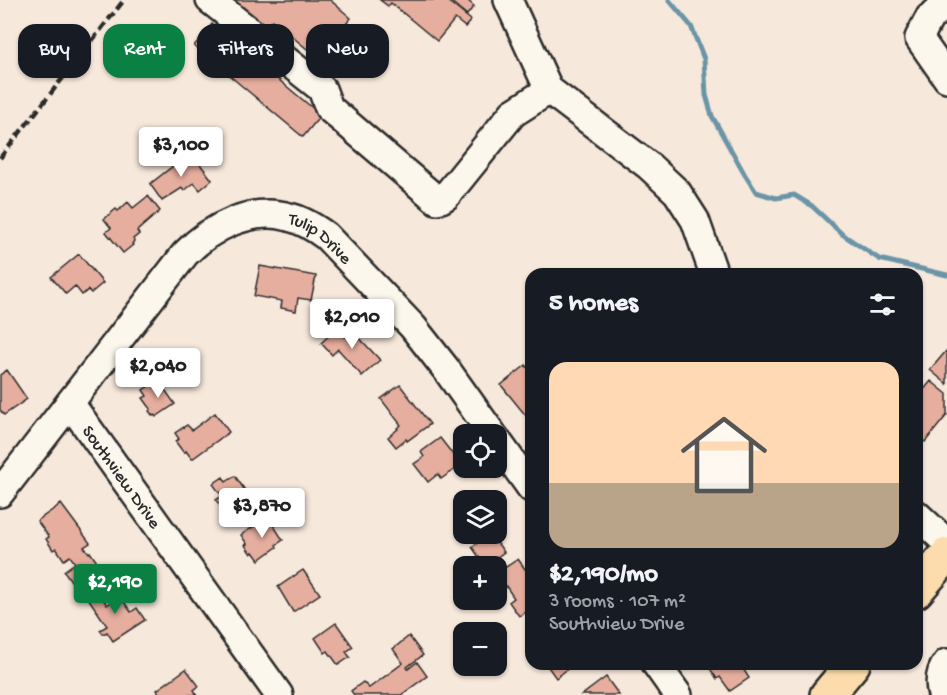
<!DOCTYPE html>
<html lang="en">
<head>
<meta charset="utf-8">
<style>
  body { margin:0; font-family:"Gochi Hand",sans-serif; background:#20242c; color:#f1f3f6; height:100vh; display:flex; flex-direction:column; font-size:22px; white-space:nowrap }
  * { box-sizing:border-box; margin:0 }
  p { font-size:20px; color:#9ea1a6 }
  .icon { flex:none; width:33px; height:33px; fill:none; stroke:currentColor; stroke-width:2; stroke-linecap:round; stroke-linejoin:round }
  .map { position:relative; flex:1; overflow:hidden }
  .panel { position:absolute; left:525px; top:268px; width:398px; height:402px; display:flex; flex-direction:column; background:#171b24; border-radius:18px; box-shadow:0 2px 4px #0004 }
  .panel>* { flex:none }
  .top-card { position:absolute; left:18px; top:24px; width:417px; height:54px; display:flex; gap:12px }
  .controls { position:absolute; left:453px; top:424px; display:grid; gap:12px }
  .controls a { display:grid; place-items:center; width:54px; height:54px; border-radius:12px; background:#171b24; box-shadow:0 2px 4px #0004; font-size:30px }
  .price { position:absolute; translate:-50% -51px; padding:0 14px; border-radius:6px; background:#fff; color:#222; font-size:20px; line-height:39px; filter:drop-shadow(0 2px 3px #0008) }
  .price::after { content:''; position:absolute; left:50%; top:36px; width:18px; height:14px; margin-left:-9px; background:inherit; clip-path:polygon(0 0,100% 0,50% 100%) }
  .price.current { background:#0b8043; color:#fff }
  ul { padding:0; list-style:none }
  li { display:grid; align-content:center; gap:12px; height:318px; padding:0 24px }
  li span { display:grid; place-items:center; height:186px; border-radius:18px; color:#555 }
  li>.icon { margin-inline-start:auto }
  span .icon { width:108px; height:108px; fill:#fffc; stroke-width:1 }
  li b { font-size:26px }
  h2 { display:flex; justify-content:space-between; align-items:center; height:72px; padding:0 24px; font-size:26px }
  .chip { padding:0 21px; border-radius:18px; background:#171b24; box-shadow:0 2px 4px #0004; font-size:21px; line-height:54px }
  .chip.current { background:#0b8043; color:#fff }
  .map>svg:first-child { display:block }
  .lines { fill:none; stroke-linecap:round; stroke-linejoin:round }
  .stream { stroke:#6b95a6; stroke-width:5 }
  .building { fill:#e6ae9e; stroke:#2b2b2b; stroke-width:1.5 }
  .minor-casing { stroke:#2b2b2b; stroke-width:32 }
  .major-casing { stroke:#2b2b2b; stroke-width:38 }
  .minor { stroke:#fbf7ec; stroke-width:27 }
  .major { stroke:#fcdcac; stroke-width:33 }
  .rail { stroke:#2b2b2b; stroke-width:4.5; stroke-dasharray:9 4.5; stroke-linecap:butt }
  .labels { text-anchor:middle; stroke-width:4.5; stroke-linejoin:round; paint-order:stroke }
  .street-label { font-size:18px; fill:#2b2b2b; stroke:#fbf7ec }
</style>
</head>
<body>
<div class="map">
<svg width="947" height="695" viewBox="0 0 947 695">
  <rect width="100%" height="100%" fill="#f7e8dc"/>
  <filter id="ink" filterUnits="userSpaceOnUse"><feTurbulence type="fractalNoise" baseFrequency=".0167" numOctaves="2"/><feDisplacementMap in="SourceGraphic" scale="12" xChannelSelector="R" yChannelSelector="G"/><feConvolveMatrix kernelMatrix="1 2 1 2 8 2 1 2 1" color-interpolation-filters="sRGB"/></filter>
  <g filter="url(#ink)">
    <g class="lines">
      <path class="stream" d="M669 0 691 26 704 59 706 95 712 116 745 175 756 192 776 198 794 195 812 206 842 234 879 259 947 275"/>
    </g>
    <path class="building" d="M228 0H330L351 18 318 58 272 20 264 30Z
      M380 0H446L471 20 465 27 455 19 437 41 391 3 388 6Z
      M449 0H467L474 6 467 15Z
      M212 24 321 115 303 137 194 46Z
      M191 152 212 180 200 190 194 183 184 191 182 188 162 201 150 184Z
      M148 196 160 211 137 231 139 234 133 239 134 241 132 244 133 245 123 253 106 232 111 228 104 219 116 209 118 211 128 202 133 208Z
      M79 254 103 283 91 293 88 290 82 295 75 286 66 294 51 277Z
      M260 266 316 276 311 300 298 298 296 311 281 308 282 301 254 296Z
      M337 328 345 337 352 330 380 360 362 376 338 349 332 355 321 343Z
      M947 350V384L930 370Z
      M526 365 531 372V422L501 385Z
      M7 370 27 399 4 415 0 410V375Z
      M158 380 175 404 156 417 155 415 153 416 149 411 151 409 143 398 147 396 143 390Z
      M931 381 947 394V415L925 442 916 435V399Z
      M400 385 430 424 407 441 406 439 396 447 388 437 398 429 397 428 401 425 381 399Z
      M215 413 229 432 192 459 186 451 184 453 175 441 179 439 175 433 187 425 192 430Z
      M440 438 461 465 441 479 438 474 428 482 414 464 424 457 421 452Z
      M235 476 251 499 227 515 216 500 222 496 213 484 223 477 226 482Z
      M61 504 90 543 84 547 89 553 90 552 101 568 85 579 84 578 74 585 64 571 75 563 70 556 64 560 56 548 53 550 46 539 49 537 37 521Z
      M464 507V524L456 513Z
      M268 517 283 540 276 545 277 547 259 560 253 552 251 554 245 545 247 544 241 535Z
      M496 525 501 532 493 537 504 552 485 566 472 547 477 543 471 534H496Z
      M518 559 525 569 531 566V610L526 614 525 612 519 616 509 602 514 598 497 573Z
      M303 570 320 594 293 612 278 587Z
      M103 587 108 596 103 599 107 605 120 596 131 612 137 608 145 620 113 641 107 632 103 634 100 630 107 626 88 598Z
      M336 623 353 647 346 652 350 657 338 665 328 651 325 653 315 638Z
      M409 636 423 655 407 667 408 669 417 662 427 676 401 695H354L351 691 363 682 369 688 403 663 393 649Z
      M546 664H574L556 678Z
      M707 664H740L749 678 730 691 720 677 717 679Z
      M186 669 199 686 194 690 197 695H160L157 690Z
      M606 677 619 695H582Z"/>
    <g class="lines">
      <g class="minor-casing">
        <g id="minor">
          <path d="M210 0 322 89 329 108 437 200 441 199 446 196 513 113 549 90"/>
          <path d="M508 0 549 90 649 166 677 192 695 220 714 274"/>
          <path d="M947 5 930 17 919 38 947 78"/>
          <path id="s1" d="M70 403 279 695"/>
          <path d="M496 439 531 488"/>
          <path id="s2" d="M0 493 185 254C211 227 252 206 289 217 303 220 315 228 326 236L413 327 446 369 493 435"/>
          <path d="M916 514 947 543"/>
          <path d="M656 664 678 695"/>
          <path d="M942 695C939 684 939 673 947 663"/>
        </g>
      </g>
      <g class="major-casing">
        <path id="major" d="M916 591 947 555
          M827 695 853 664"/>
      </g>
      <use href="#minor" class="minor"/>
      <use href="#major" class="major"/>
      <path class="rail" d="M0 158 124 0"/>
    </g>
  </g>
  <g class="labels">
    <g class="street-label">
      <text dy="6" stroke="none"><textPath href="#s2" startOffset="456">Tulip Drive</textPath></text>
      <text dy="6" stroke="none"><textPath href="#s1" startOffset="90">Southview Drive</textPath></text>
    </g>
  </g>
</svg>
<div class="controls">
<a><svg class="icon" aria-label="locate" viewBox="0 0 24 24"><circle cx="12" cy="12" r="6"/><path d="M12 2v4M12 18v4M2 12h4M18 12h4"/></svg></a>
<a><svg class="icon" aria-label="layers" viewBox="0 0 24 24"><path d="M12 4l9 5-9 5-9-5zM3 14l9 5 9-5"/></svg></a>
<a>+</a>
<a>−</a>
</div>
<b class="price" style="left:181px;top:178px">$3,100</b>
<b class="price" style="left:352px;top:350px">$2,010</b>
<b class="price" style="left:158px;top:399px">$2,040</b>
<b class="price" style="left:262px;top:539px">$3,870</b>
<b class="price current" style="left:115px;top:615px">$2,190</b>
<div class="top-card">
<a class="chip">Buy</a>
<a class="chip current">Rent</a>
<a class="chip">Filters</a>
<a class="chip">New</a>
</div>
<section class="panel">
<h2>5 homes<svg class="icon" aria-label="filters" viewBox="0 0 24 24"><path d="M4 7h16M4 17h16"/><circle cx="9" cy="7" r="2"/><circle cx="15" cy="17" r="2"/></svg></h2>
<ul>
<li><span style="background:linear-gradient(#ffd9b3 65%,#b9a48a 0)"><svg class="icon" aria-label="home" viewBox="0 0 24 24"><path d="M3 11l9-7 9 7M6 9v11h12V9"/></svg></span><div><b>$2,190/mo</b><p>3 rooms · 107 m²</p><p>Southview Drive</p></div></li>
</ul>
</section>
</div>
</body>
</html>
